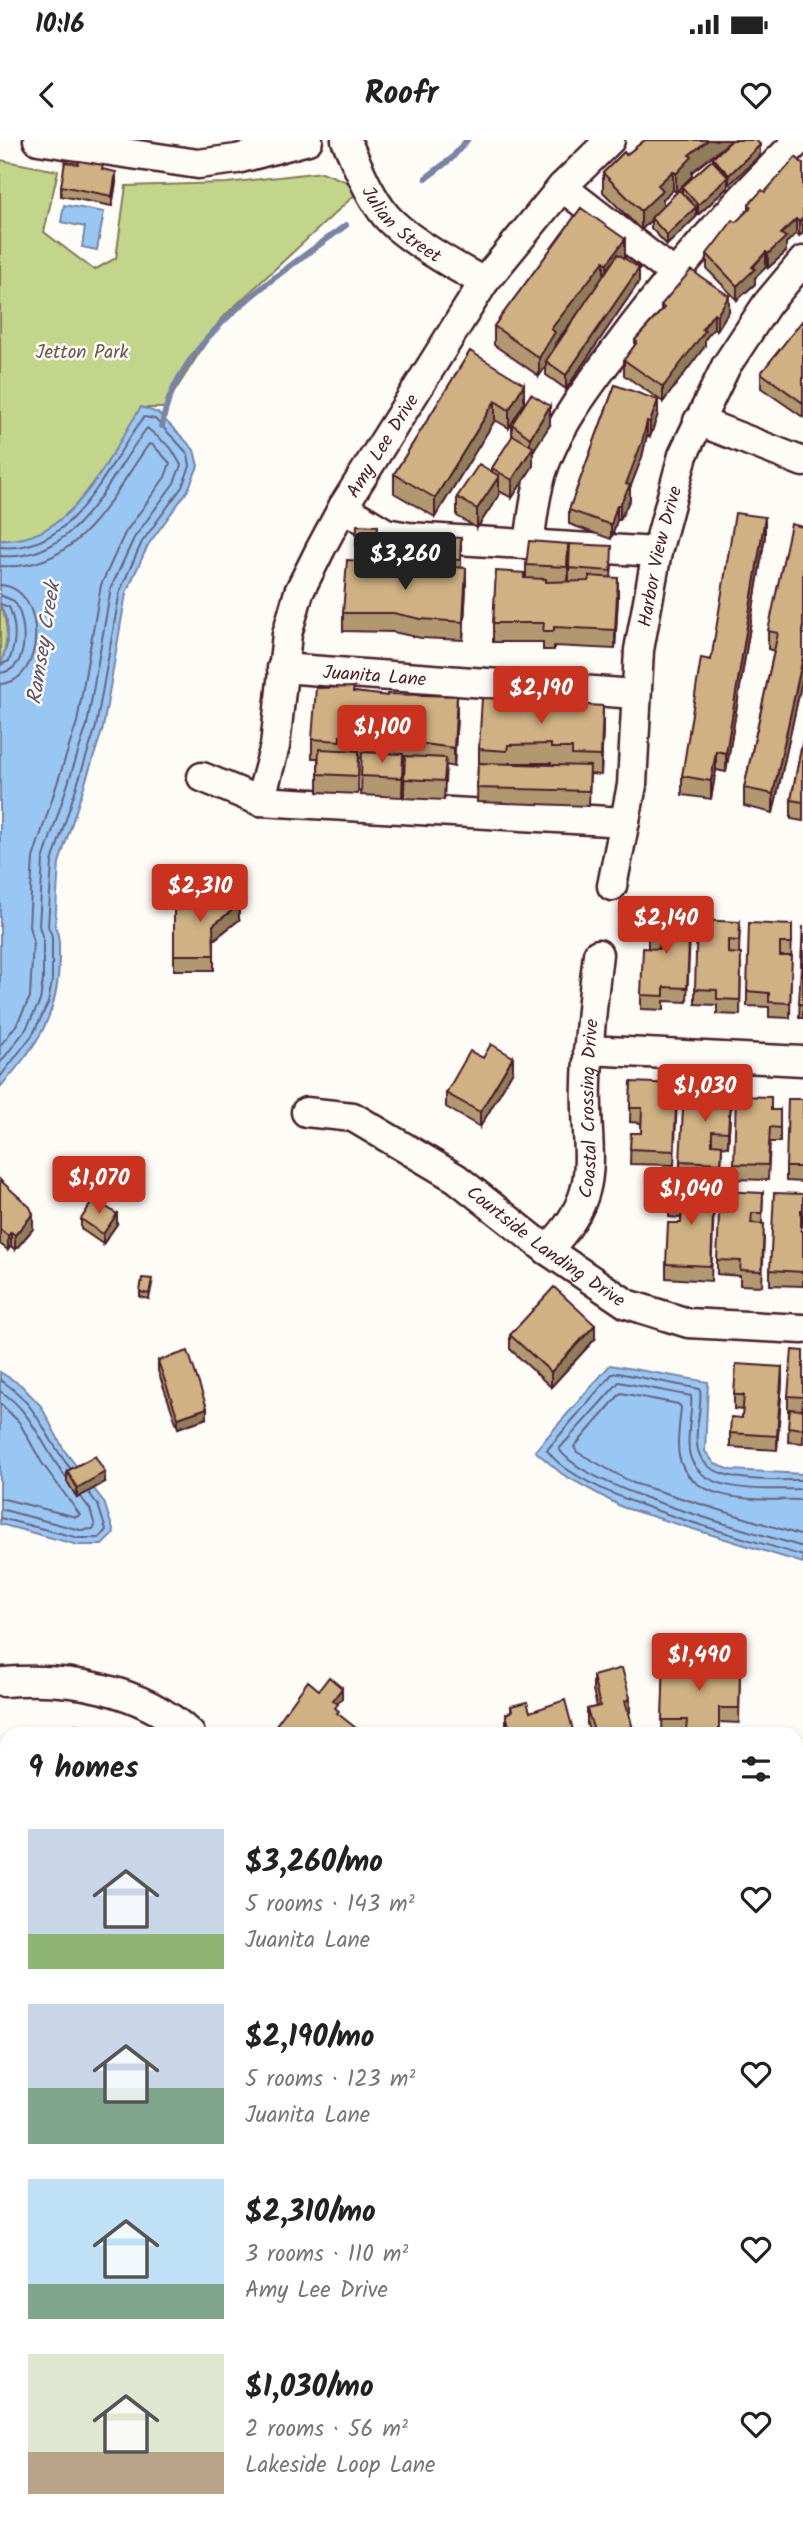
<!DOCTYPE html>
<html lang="en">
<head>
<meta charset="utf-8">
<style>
  body { margin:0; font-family:Kalam,sans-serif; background:#f6f6f6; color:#222; height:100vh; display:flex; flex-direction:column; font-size:26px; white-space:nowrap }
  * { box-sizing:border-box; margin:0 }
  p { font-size:23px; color:#767676 }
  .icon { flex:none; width:38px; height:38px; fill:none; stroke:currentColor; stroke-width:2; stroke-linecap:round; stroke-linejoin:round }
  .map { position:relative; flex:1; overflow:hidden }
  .panel { position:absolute; left:0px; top:1587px; width:803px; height:800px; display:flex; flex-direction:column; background:#fff; border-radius:21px 21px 0 0; box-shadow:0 4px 10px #0003 }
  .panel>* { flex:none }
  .price { position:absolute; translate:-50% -60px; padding:0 16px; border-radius:7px; background:#c8321e; color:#fff; font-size:23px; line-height:46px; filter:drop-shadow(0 2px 4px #0008) }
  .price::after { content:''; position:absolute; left:50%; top:42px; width:21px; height:16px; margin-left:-10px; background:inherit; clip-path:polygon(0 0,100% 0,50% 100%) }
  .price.on { background:#222; color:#fff }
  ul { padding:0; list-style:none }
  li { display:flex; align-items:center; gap:21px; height:175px; padding:0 28px }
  li span { display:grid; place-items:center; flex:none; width:196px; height:140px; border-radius:0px; color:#555 }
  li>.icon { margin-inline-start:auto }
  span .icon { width:84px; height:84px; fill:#fffc; stroke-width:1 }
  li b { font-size:30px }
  h2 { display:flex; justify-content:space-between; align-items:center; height:84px; padding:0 28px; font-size:30px }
  .status { display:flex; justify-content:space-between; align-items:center; height:49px; padding:0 35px; background:#fff; direction:ltr }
  .status svg { height:19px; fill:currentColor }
  header { display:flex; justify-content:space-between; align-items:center; height:91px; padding:0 28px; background:#fff; font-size:32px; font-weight:700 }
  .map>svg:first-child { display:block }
  .green { fill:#c3d58a; stroke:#867a5a; stroke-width:2 }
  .water { fill:#99c7f4; stroke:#7984a4; stroke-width:2 }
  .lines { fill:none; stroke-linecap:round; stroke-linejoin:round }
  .shore { stroke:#6a627b; stroke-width:2 }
  .stream { stroke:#7984a4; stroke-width:6 }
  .minor-casing { stroke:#4a1f2b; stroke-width:33 }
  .minor { stroke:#fdfcf7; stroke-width:28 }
  .wall { fill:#b29871; stroke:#4a1f2b; stroke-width:2; fill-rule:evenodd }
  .shaded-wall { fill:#917c5c; stroke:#4a1f2b; stroke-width:2 }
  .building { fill:#cfb183; stroke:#4a1f2b; stroke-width:2 }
  .labels { text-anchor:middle; stroke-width:5; stroke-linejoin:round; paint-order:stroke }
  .street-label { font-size:19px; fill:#4a1f2b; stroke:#fdfcf7 }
  .park-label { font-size:19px; fill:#6e5648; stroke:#fdfcf7 }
  .water-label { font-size:21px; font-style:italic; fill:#625167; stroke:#fdfcf7 }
</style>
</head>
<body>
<div class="status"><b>10:16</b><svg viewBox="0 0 49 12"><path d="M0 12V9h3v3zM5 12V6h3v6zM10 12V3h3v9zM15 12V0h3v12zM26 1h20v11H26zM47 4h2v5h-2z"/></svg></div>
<header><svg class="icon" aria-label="back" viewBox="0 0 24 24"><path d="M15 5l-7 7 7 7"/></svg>Roofr<svg class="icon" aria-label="heart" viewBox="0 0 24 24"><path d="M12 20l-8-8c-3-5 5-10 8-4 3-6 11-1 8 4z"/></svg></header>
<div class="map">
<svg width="803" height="2386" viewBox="0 0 803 2386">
  <rect width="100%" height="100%" fill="#fdfcf7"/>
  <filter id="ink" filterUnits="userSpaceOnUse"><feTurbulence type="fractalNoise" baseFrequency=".0143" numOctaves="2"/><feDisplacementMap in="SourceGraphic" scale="14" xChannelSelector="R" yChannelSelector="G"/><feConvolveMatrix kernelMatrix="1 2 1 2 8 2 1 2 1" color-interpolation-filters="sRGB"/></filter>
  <g filter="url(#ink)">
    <path class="green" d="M0 20 58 31 44 92 94 130 116 118 126 46 227 43 322 32 362 48 221 179 164 268H141C108 318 71 405 0 400Z
      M0 464C10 487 8 504 0 527Z
      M32 2380H340L360 2386H13Z"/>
    <path class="water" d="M64 65 104 72 97 110 82 107 85 87 61 82Z
      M141 267 158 273 182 297 194 310 198 326 188 350 148 405 126 453 103 588 59 723 55 786C60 796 59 807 59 818 59 875 37 906 0 947V527L7 505V481L0 464V400C71 405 108 318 141 267Z
      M610 1225 708 1242 705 1311 715 1324 731 1330 803 1334V1423L622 1367 562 1334 535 1311Z
      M0 1232 21 1245 41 1266 64 1310 104 1362 114 1393 102 1405H78L0 1384Z
      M0 1719H7V1819L0 1822Z"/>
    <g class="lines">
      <path class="shore" d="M0 407C75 414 106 326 144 277L155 279 177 302 188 314 190 326 182 347 142 402 120 451 96 587 52 722 48 786 52 796V841L48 863 33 894 0 937
        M0 416C78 422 107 339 147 288L171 308 181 325 174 343 134 398 111 448 87 585 43 720 39 786 43 798V840L40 861 26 889 0 923
        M0 426C79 432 110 358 149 304L153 305 170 323 165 337 125 393 101 445 77 582 33 718 29 786 33 801 30 857 17 884 0 906
        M0 445C47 447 47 542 0 544
        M0 455 14 461C27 479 31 531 0 533
        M0 464 9 467C17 485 16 504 9 521L0 525
        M0 1240C36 1261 45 1297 70 1328
        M0 1251C32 1270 43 1309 66 1337
        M0 1263 19 1282 42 1323 80 1375 76 1377 0 1358
        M803 1340C776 1340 709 1345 699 1313 692 1295 703 1268 700 1249L618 1233 612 1234 547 1310C577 1357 746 1397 803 1416
        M803 1349C771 1349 702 1356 690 1316 685 1297 693 1274 691 1256L619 1242 559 1309C584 1349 753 1391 803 1407
        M803 1360C766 1359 689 1366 679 1316 676 1301 680 1282 681 1267L678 1264 621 1253 574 1307 577 1312 633 1343 803 1396
        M0 1369 80 1390 93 1389 95 1386 90 1369 81 1357
        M0 1378 79 1398H99L106 1390 98 1365 89 1353"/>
      <path class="stream" d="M426 38 451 19 467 0
        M162 286C175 198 281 134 346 85"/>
      <g class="minor-casing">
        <g id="minor">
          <path d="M38 0 198 24 237 19 308 0"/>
          <path id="s1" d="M346 0C358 26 368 54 386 76 407 100 456 127 484 142"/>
          <path d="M562 47 673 133"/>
          <path d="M698 281 803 322"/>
          <path d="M343 367 386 393 408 397 657 412"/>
          <path d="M529 404C533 375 536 343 548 316 565 276 591 243 617 208 674 131 730 67 799 0"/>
          <path id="s2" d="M282 528 635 554"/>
          <path d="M202 637 260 661 625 682"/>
          <path id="s3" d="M260 661 275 606 287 494 299 452 321 408 343 367 484 142 562 47 610 0"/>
          <path id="s4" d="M612 746 632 645 639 510 657 412 683 315 726 226 767 164 803 121"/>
          <path d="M588 910 803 921"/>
          <path id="s5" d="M306 972 353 977 456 1038 547 1110 627 1164 688 1183 803 1189"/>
          <path id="s6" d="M547 1110C607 1051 584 1015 587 942 588 899 593 857 598 814"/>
          <path d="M4 1542C69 1537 141 1548 190 1594"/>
          <path d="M796 1707 803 1710"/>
          <path d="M0 2112H7"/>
          <path d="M796 2270 803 2272"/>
        </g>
      </g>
      <use href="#minor" class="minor"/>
    </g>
    <path class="wall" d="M645 0H756L760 5V15L729 45 728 43V47L698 75 696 73V77L667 105 651 88V80L641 90 603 52V33L624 12 626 15ZM730 1 713 18V21L712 20 682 47V52L679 50 663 66V59L673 50 676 52 692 36V32Z
      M803 24V93L799 96 796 94 786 103V112L768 128 766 127 755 138V144L737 160 707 129V114L749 69V64Z
      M116 42 112 66 61 56V46Z
      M581 68 625 118 639 142 566 249 546 235V226L539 236 494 205V186ZM578 173 555 207V203Z
      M661 165 729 171 717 190 714 188 705 199V206L663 262 624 235V220L635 205V200L661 171Z
      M803 180V277L761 248V233Z
      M470 211 524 263 509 288 495 280 435 377 394 353V334Z
      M615 245 658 274 650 297 647 295 642 317 630 348V359L620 380H617L611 399 569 384V370Z
      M512 284 550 285 533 311V326L512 358 499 351V355L477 388 457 376V357L492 332V328L512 298Z
      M803 387V536L773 673 744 666V648L774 511 768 509V491Z
      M378 394 418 414 417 431H419V418L461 398V427L466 447 463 500 421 498 393 492 343 491V473L356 421V408Z
      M765 396 726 632 716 630 711 659 682 655V636L711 520Z
      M568 404V442H569V428L612 425 611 438 618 457 615 509 554 506V510H543V502H493V483L524 438H526V425Z
      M354 552 387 556 457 575 454 627 446 625 444 660 404 658 405 620H403L402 657 361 655 362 618H359L358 654 318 652V618H312V599Z
      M542 562 603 585 601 635 590 634 589 666 477 662 478 623H479V609L511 564 532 565ZM508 623H551V625Z
      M803 599V681L791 679V660Z
      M174 762 239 780 214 800V830H174Z
      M740 782 739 813 741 828 740 875 717 874V865L695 864V849Z
      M792 785 790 878 769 877V867L747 866V851Z
      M803 786V878H799Z
      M690 794 687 862 664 861V870L641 869V855L648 808V795Z
      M483 918 513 931 480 987 446 967V953Z
      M631 942 677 959 674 1025 630 1024 631 993H641V983L630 982Z
      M803 959V1042L786 1041V1027Z
      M731 961 728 1007 722 1006 721 1038 680 1035V1021Z
      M780 970V1002H770L768 1040 734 1039V1024Z
      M0 1040 33 1089 15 1110 11 1106 8 1110 0 1104Z
      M763 1053 762 1084 764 1099 762 1146 740 1145V1136L717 1134V1120Z
      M803 1054V1085H801V1091H803V1146L770 1145V1130Z
      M669 1063H714L711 1141 666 1138V1124L681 1083V1078L669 1077Z
      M81 1079 117 1084 103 1104 81 1089Z
      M152 1144 149 1159 140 1157V1152Z
      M510 1195 595 1199 551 1247 510 1209Z
      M803 1211V1303L788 1302 789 1271H788V1256Z
      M158 1221 207 1278 178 1288 158 1231Z
      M782 1241 777 1310 730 1307V1293L742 1278 743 1270 734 1269V1255Z
      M67 1331 105 1342 77 1358 67 1341Z
      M664 1520 722 1529 740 1530 739 1583 719 1582V1594H662Z
      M593 1536 630 1572 629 1573 634 1594H590L587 1584V1569L597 1567 593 1550Z
      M511 1566 530 1572 574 1594H507L506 1588V1574L511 1571Z
      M803 1621V1642L801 1641V1626Z
      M0 1961 7 1962V2003H0Z
      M796 2032 803 2035V2048L800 2055 796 2053Z
      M740 2380H760L759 2384Z"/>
    <path class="shaded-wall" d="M708 0H732L692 32V36L676 52V34L689 15Z
      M760 5V15L729 45V35Z
      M673 31V50L663 59V68L651 78V80L641 90V71L658 45Z
      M116 32V42L112 66V56Z
      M728 37V47L698 75V65Z
      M696 67V77L667 105V95Z
      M803 78V93L799 96V82Z
      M796 79V94L786 103V112L768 128V114L781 94Z
      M625 99V118L607 142V124Z
      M766 112V127L755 138V144L737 160V146Z
      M604 121V140L555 203V210L546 221V226L539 236V218L551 189Z
      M639 128V142L566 249V235Z
      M729 156V171L717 190V175Z
      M714 173V188L705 199V206L663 262V247Z
      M524 244V263L509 288V270Z
      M658 260V274L650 297V282Z
      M495 261V280L435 377V358Z
      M550 266V285L533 311V326L512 358V340L530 312V298Z
      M647 281V295L642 317 630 348V359L620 380V365L626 344Z
      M499 336V355L477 388V369Z
      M617 365V380L611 399V385Z
      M765 377V396L726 632V613Z
      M466 428V447L463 500V482Z
      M618 438V457L615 509V490Z
      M803 517V536L773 673V654Z
      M457 556V575L454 627V608Z
      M603 566V585L601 635V616Z
      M716 611V630L711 659V641Z
      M239 765V780L213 800V785Z
      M513 917V931L480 987V972Z
      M731 946V961L728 1007V992Z
      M33 1074V1089L15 1110V1095Z
      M117 1074V1084L103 1104V1094Z
      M11 1092V1106L8 1110V1096Z
      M595 1185V1199L551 1247V1232Z
      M782 1227V1241L777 1310V1296Z
      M207 1268V1278L178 1288V1278Z
      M105 1332V1342L77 1358V1348Z
      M342 1548V1558L333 1570V1560Z
      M630 1558V1572L625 1576V1561Z"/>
    <path class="building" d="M645 0H708L689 15 692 17 676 34 673 31 658 45 663 50 641 71 603 33 624 12 626 15Z
      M732 0H756L760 5 729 35 713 18Z
      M796 17 803 24V78L799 82 796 79 781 94 786 97 768 114 766 112 752 127 755 129 737 146 707 114 733 80 736 82 751 67 749 64 762 50 765 52Z
      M712 20 728 37 698 65 682 47Z
      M79 21 103 25 102 29 116 32 112 56 61 46 65 22 78 24Z
      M679 50 696 67 667 95 651 78Z
      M581 68 625 99 607 124 604 121 551 189 555 192 539 218 494 186Z
      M618 114 639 128 566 235 546 221Z
      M691 130 729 156 717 175 714 173 702 189 705 191 663 247 624 220 637 202 635 200 664 168 661 165Z
      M803 180V263L761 233Z
      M470 211 524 244 509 270 495 261 435 358 394 334Z
      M615 245 658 260 650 282 647 281 642 302 626 344 630 345 620 365H617L611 385 569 370Z
      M531 254 550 266 530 298 512 284Z
      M513 295 533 307 512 340 492 328Z
      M479 324 499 336 477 369 457 357Z
      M735 373 765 377 726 613 716 611 711 641 682 636 701 518 711 520Z
      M791 384 803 387V517L773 654 744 648 778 493 768 491Z
      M357 385 378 386 377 394 418 396 416 417 376 416V408H356Z
      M420 396 461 398 460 420 419 418Z
      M529 401 568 404 567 427 526 425Z
      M570 404 612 406 611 431 569 428Z
      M347 420 374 422V428L396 429 395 431H439V426L466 428 463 482 421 479 393 473H343Z
      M496 431 524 433V438L546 439V442L589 441V436L618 438 615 490 554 487V491H543L544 483H493Z
      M354 547 353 552 387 556V554L457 556 454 608 388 599 368 600 340 596V601L312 599 316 548Z
      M535 557 542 558 541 562 603 566 601 616 572 615V608H551V604L508 605 507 611 479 609 482 558 511 559V564L532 565Z
      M803 599V662L791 660Z
      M319 609 359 611 358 636 318 634Z
      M362 612 403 614 402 638 361 636Z
      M405 616 446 618 444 641 404 639Z
      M478 623 590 626 589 651 477 648Z
      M225 748 239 765 213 785 214 815H174V762L204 763Z
      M649 777 690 779 687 848 664 847V856L641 855 643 808 659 809 660 796 648 795Z
      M697 780 740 782 739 801 728 800V813L741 814 740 860 717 859V850L695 849Z
      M749 783 792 785V803H780V816H792L790 863 769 862V853L747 851Z
      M803 786V864H799Z
      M491 904 513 917 480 972 446 953 470 911 483 918Z
      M631 942 677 944 674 1011 630 1009 631 993H641L642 968H630Z
      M707 945 731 946 728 992 712 991V1004L722 1005 721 1023 680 1021 684 953 706 954Z
      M736 956 771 957V970H780V988L770 987 768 1025 734 1024Z
      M788 959H803V1027H786Z
      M0 1040 30 1067 33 1074 15 1095 11 1092 8 1096 0 1089Z
      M670 1046 714 1048 711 1126 666 1124 668 1083H681L682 1063H669Z
      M720 1051 763 1053 762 1073H752L751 1083 764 1084 762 1131 740 1130 741 1121 717 1120Z
      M774 1053 803 1054V1070H801V1091H803V1132L770 1130Z
      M94 1059 117 1074 103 1094 81 1079Z
      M142 1138 152 1139 149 1154 140 1152Z
      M554 1147 595 1185 551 1232 510 1195Z
      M792 1210 803 1211V1257L788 1256Z
      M188 1211 207 1268 178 1278 158 1221Z
      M736 1224 782 1227 777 1296 730 1293 731 1277 742 1278 744 1255H734Z
      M803 1260V1289L788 1287 790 1269 802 1270Z
      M95 1316 105 1332 77 1348 67 1331Z
      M664 1520 722 1521 721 1529 740 1530 739 1568H719V1591H686L687 1580H662Z
      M622 1528 630 1558 625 1561 634 1594H595L587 1569 600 1566 593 1536Z
      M329 1537 342 1548 333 1560 338 1564 335 1568 339 1571 337 1573 357 1589 353 1594H275L271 1592 308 1541 319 1550Z
      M565 1560 574 1594H511L506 1574 512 1571 511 1566 527 1562 530 1572Z
      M76 1584 98 1594H46L48 1591 52 1593 56 1586 71 1593Z
      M0 1961 7 1962V1989L0 1988Z
      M796 2032 803 2035V2043L800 2049 796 2048Z
      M696 2380H711L727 2385V2386H695Z"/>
  </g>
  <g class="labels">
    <g class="street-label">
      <text dy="7" stroke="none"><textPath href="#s1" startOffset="103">Julian Street</textPath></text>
      <text dy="7" stroke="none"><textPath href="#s3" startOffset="382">Amy Lee Drive</textPath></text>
      <text dy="7" stroke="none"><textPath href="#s4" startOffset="334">Harbor View Drive</textPath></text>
      <text dy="7" stroke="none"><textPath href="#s2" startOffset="93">Juanita Lane</textPath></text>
      <text dy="7" stroke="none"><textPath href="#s6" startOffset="154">Coastal Crossing Drive</textPath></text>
      <text dy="7" stroke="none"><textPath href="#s5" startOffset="280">Courtside Landing Drive</textPath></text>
    </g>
    <g class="park-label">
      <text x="82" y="218">Jetton Park</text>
    </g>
    <g class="water-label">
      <text transform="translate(43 503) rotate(-81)" y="7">Ramsey Creek</text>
    </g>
  </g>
</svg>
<b class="price on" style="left:405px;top:452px">$3,260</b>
<b class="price" style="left:541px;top:586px">$2,190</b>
<b class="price" style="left:382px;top:625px">$1,100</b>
<b class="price" style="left:200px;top:784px">$2,310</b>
<b class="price" style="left:666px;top:816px">$2,140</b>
<b class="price" style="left:705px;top:984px">$1,030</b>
<b class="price" style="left:99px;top:1076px">$1,070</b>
<b class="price" style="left:691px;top:1087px">$1,040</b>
<b class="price" style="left:699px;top:1553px">$1,490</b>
<section class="panel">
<h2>9 homes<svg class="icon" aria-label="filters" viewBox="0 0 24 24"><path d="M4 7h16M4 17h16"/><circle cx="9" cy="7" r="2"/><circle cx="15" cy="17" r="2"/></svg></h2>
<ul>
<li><span style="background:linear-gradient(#c9d6e8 75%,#8fb573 0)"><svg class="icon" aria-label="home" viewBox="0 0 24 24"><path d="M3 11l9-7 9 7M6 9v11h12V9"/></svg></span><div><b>$3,260/mo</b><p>5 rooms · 143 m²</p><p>Juanita Lane</p></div><svg class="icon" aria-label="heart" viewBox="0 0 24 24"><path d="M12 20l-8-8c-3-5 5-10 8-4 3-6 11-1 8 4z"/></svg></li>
<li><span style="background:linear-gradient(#c9d6e8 60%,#7fa58c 0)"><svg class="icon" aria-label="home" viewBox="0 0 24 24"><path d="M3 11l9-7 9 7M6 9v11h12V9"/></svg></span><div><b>$2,190/mo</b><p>5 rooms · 123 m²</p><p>Juanita Lane</p></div><svg class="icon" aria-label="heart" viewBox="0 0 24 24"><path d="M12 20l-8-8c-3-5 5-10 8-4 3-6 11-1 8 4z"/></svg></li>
<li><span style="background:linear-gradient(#bfe0f5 75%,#7fa58c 0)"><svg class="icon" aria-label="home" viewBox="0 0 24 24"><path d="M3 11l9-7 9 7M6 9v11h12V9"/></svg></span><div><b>$2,310/mo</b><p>3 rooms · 110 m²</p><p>Amy Lee Drive</p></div><svg class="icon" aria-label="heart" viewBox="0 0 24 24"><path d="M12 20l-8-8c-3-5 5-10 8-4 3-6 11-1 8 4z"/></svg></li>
<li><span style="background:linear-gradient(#dfe7d0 70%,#b9a48a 0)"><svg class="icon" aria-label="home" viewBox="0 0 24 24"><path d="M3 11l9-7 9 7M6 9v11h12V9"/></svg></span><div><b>$1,030/mo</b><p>2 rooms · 56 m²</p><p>Lakeside Loop Lane</p></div><svg class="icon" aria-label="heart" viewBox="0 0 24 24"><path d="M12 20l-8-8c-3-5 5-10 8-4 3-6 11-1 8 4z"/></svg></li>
</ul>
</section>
</div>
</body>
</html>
